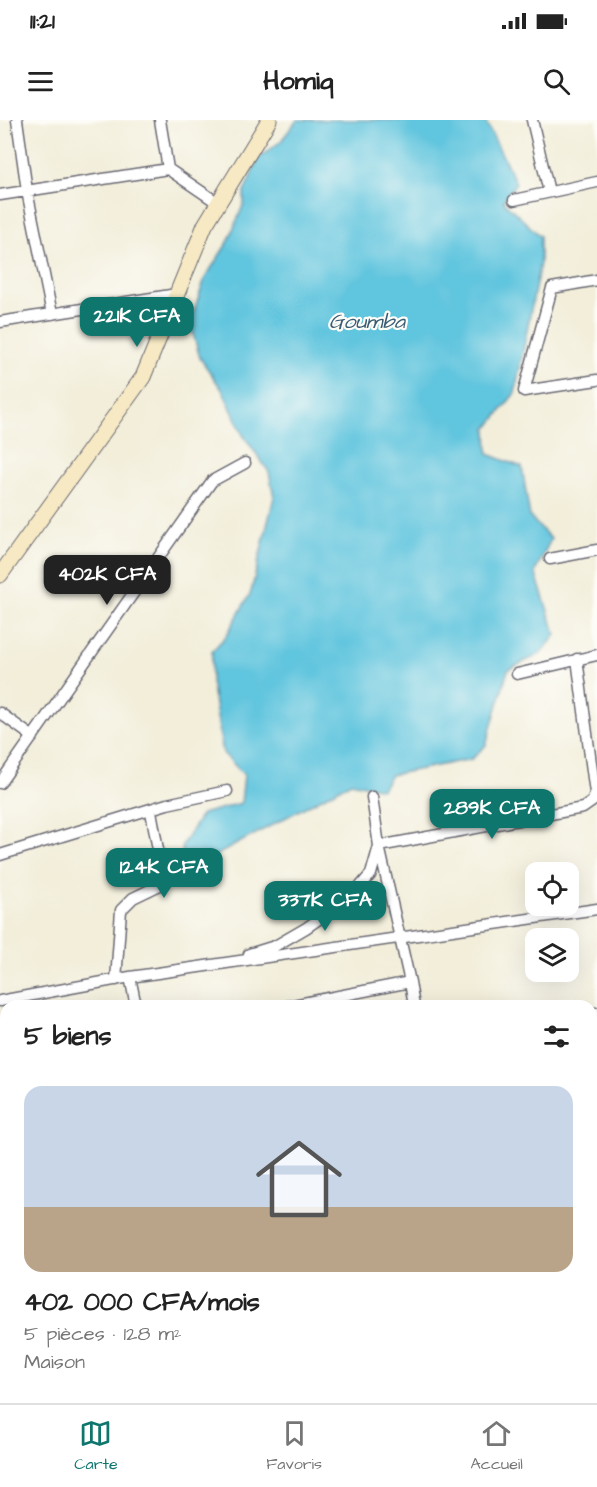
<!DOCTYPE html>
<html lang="fr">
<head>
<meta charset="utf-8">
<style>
  body { margin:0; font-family:"Architects Daughter",sans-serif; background:#f2f2f2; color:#222; height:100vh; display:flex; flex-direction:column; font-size:22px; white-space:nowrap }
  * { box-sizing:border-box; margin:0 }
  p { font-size:20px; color:#767676 }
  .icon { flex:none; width:33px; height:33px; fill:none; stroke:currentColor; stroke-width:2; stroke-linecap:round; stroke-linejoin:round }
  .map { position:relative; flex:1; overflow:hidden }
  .drawer { position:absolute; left:0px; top:880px; width:597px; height:404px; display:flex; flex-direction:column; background:#fff; border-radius:18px 18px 0 0; box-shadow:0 6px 24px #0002 }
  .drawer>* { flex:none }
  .tools { position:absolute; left:525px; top:742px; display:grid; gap:12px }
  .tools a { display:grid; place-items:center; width:54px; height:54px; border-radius:12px; background:#fff; box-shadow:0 6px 24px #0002; font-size:30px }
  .price { position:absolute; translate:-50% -51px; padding:0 14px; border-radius:12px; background:#0f766e; color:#fff; font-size:20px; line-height:39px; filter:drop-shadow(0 2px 3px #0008) }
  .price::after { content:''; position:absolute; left:50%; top:36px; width:18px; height:14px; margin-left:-9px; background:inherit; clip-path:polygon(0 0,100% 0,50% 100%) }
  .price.current { background:#222; color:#fff }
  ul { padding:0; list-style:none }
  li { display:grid; align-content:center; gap:12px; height:318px; padding:0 24px }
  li+li { border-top:2px solid #e0e0e0 }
  li span { display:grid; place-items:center; height:186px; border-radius:18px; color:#555 }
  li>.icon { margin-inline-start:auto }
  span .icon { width:108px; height:108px; fill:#fffc; stroke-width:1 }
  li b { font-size:26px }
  h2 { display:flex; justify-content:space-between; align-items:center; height:72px; padding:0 24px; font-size:26px }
  .status { display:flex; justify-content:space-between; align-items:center; height:42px; padding:0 30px; background:#fff; direction:ltr }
  .status svg { height:16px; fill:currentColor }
  header { display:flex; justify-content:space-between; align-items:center; height:78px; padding:0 24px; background:#fff; font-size:27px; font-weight:700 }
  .dock { display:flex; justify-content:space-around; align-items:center; height:84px; border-top:2px solid #e0e0e0; background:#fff; font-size:16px; color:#767676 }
  .dock a { display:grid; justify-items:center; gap:3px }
  .dock .current { color:#0f766e }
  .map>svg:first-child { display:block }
  .water { fill:#60c5de; stroke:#41748c; stroke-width:1.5 }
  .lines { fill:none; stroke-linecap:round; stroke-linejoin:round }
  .minor-casing { stroke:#6b6973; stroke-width:13 }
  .secondary-casing { stroke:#6b6973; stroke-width:17 }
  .minor { stroke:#fff; stroke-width:10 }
  .secondary { stroke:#f6e9c3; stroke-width:15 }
  .labels { text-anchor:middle; stroke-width:4.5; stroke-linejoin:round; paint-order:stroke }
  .water-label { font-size:21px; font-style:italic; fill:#385b74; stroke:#fdfcf7 }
</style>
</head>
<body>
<div class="status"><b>11:21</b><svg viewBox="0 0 49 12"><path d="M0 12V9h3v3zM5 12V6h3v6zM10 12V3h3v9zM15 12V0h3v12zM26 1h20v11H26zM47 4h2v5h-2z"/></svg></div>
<header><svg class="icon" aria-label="menu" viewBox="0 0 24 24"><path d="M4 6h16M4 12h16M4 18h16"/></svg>Homiq<svg class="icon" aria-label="search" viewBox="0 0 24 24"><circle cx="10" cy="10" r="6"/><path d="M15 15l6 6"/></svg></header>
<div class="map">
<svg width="597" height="1283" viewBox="0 0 597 1283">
  <rect width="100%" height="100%" fill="#fdfcf7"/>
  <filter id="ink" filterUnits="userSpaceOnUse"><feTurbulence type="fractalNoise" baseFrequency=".0167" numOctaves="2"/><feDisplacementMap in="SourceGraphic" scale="12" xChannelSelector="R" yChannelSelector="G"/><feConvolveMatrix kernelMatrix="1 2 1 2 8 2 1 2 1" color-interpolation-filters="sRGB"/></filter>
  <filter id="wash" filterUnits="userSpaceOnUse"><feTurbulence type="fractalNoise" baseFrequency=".008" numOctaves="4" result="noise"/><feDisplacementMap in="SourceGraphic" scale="24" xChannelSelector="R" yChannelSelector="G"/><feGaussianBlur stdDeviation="1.35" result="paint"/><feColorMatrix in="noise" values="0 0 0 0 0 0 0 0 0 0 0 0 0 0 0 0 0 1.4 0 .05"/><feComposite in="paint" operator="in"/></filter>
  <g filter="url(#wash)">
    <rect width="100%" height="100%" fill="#f2eeda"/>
    <path class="water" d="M297 0H485L516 63 503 81 540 116V143L515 273 487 309 488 334 522 347 530 397 551 419 535 452 556 515 540 534 508 550 486 625 472 639 391 655 382 669 351 662 182 754V725L202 694 241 683 244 655 223 633 211 561 212 531 226 516 251 472 274 377 269 352 243 315 223 271 200 238 190 203 205 158 228 122 244 83V72L258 39 281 21Z
      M597 1136V1283H405L408 1278H591V1137Z"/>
  </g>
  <g filter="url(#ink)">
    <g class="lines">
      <g class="minor-casing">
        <path id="minor" d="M17 0 27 71 52 194
          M160 0 168 49 218 83
          M532 0 549 72
          M0 75 168 49
          M514 80 597 62
          M597 160 552 168 524 271 597 260
          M0 202 177 174
          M550 439 597 430
          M517 554 597 535
          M0 593 33 617
          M0 663 212 361 245 343
          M372 677 379 726 410 862 414 886
          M0 735 167 684 227 671
          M249 834 275 826 306 808 352 776 371 754 379 726 583 688 593 681 595 673 577 539
          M130 857 136 886
          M116 860 121 790 133 778 164 763 151 691
          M0 881 130 857 597 789
          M288 886 410 862
          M591 893H597
          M0 978 6 1007
          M591 983 597 982
          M0 1031 6 1030
          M591 1033 597 1032
          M0 1235 6 1234
          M55 1278V1283"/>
      </g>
      <g class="secondary-casing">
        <path id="secondary" d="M0 455 143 257 205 105 269 0"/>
      </g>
      <use href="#minor" class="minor"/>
      <use href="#secondary" class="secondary"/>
    </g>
  </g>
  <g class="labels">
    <g class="water-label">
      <text x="367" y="208">Goumba</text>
    </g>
  </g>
</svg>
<div class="tools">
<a><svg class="icon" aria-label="locate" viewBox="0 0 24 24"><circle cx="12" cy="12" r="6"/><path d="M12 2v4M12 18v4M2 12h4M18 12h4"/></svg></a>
<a><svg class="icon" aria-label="layers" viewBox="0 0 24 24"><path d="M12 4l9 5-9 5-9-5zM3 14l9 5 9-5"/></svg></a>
</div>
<b class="price" style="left:137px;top:228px">221K CFA</b>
<b class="price current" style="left:107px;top:486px">402K CFA</b>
<b class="price" style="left:492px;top:720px">289K CFA</b>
<b class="price" style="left:164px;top:779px">124K CFA</b>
<b class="price" style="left:325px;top:812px">337K CFA</b>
<section class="drawer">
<h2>5 biens<svg class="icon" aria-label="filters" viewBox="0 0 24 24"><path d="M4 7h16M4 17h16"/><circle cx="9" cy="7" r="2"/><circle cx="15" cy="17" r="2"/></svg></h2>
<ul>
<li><span style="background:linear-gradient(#c9d6e8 65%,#b9a48a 0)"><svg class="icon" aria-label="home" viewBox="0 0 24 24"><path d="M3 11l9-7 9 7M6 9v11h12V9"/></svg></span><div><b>402 000 CFA/mois</b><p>5 pièces · 128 m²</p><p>Maison</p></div></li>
</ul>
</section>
</div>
<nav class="dock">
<a class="current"><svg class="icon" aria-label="map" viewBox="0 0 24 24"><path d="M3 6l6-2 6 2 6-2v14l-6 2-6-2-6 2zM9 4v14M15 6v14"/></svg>Carte</a>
<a><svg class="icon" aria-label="saved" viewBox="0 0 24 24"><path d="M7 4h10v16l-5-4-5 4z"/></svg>Favoris</a>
<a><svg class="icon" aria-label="home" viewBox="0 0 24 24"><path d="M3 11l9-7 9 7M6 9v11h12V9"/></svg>Accueil</a>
</nav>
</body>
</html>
